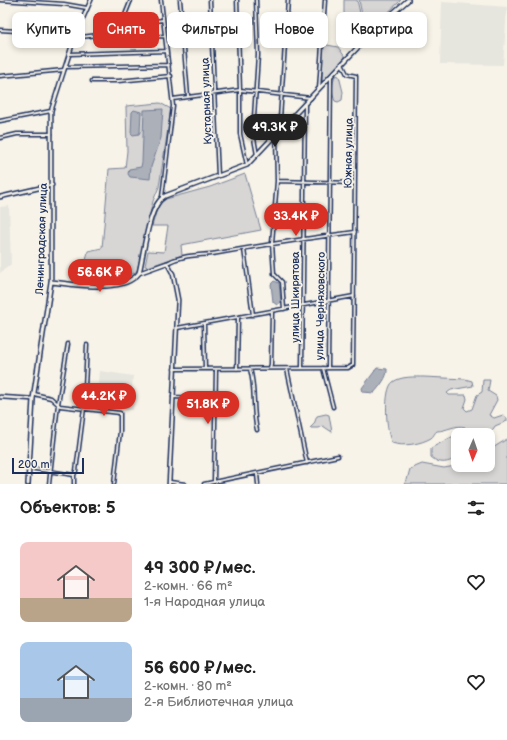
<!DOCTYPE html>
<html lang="ru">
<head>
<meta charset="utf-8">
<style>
  body { margin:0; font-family:"Balsamiq Sans",sans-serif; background:#f2f2f2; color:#222; height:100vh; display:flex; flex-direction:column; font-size:15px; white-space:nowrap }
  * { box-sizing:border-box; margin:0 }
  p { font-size:13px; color:#767676 }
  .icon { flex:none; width:22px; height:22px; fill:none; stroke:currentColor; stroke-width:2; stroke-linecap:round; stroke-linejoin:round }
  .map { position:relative; height:484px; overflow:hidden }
  .panel { display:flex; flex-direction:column; background:#fff; flex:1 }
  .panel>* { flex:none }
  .hud { position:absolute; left:12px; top:12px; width:483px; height:36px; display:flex; gap:8px }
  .needle { width:26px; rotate:182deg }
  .controls { position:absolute; left:451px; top:428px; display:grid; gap:8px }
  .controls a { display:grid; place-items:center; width:44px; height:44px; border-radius:8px; background:#fff; box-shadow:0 2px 6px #0003; font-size:20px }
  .scale { position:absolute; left:12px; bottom:10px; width:72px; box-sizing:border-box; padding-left:4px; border:2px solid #1b2f5e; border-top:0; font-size:11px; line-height:14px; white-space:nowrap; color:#1b2f5e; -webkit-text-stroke:3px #f7f3e8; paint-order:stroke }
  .price { position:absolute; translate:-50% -34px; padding:0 9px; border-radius:14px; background:#d93025; color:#fff; font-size:13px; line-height:26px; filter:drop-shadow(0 1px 2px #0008) }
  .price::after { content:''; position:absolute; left:50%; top:24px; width:12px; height:9px; margin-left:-6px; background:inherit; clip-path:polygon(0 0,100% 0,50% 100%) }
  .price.current { background:#222; color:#fff }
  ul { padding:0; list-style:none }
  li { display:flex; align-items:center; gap:12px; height:100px; padding:0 20px }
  li span { display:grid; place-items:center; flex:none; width:112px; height:80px; border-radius:8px; color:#555 }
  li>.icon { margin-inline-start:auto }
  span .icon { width:48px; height:48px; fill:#fffc; stroke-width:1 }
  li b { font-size:17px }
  h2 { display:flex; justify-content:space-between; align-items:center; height:48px; padding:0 20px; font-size:17px }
  .pill { padding:0 14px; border-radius:8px; background:#fff; box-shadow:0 2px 6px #0003; font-size:14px; line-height:36px }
  .pill.current { background:#d93025; color:#fff }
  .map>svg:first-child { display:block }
  .built { fill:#e6e5de }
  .green { fill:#d7d6d4; stroke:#798299 }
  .water { fill:#acb0b9; stroke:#727c95 }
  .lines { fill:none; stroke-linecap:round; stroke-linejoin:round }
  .minor-casing { stroke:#1b2f5e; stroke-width:5 }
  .tertiary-casing { stroke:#1b2f5e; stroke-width:5.5 }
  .secondary-casing { stroke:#1b2f5e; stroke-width:6 }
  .minor { stroke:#f7f3e8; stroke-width:2 }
  .tertiary { stroke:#f7f3e8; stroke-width:2.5 }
  .secondary { stroke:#f7f3e8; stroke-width:3 }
  .labels { text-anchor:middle; stroke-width:4; stroke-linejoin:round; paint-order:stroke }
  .street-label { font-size:11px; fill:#1b2f5e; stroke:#f7f3e8 }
</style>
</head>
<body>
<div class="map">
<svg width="507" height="484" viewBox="0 0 507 484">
  <rect width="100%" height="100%" fill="#f7f3e8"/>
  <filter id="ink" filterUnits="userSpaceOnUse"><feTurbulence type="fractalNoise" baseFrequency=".025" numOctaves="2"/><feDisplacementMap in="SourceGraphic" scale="8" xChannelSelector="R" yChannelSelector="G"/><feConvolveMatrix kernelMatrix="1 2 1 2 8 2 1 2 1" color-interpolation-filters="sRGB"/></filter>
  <g filter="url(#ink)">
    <path class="built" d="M442 2 507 7 503 65 440 64Z
      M9 206 11 264 0 273V207Z
      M100 371 133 376 132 389 135 390 133 410H126V406L97 403 99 397 98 392Z"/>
    <path class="green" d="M344 0H357L363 26 367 28 368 33H360L344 29Z
      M359 0H401L374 26 368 27 364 24Z
      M327 45 338 47 345 57 325 81 322 82 323 48Z
      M336 75 339 76 343 92 342 100 338 102 335 101C332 95 331 81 336 75Z
      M160 103 171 109 159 187 153 201 137 271 124 279 99 281 100 273 98 266 86 261 88 251 102 248 109 169 125 168 127 151 126 106Z
      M245 174 261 230 181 245 182 255 148 267 145 266 148 251 164 252 168 226H152L157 209 161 203 166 199 210 187Z
      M424 377 465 379 472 381 473 386 451 390 447 393 449 395H466L467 399 464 408 467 411 472 409 477 395 482 392 483 380H490L488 391 496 396 497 400 489 415 494 418 503 415 507 418V421L495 426 488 437V435H458V457C448 463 440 465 431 457V448L463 431 465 427C456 424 446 431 437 431 434 433 434 436 431 438 421 444 403 447 392 443 386 433 383 389 393 382 401 376 415 377 424 377Z
      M326 414 329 415 332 432 323 426 319 428H310L314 424 317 416Z
      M507 439V484H404L407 480 410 469 422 464 444 468 461 465H488V451Z"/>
    <path class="water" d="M163 109 161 138 151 167 150 179 130 177 128 174 129 169 141 167 142 162 144 110Z
      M134 110 141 112 140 132 139 134 133 135 131 133 132 112Z
      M274 281 279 283 281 302 277 305 273 302 271 284Z
      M377 368 387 369C388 377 379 387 374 393L363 392 362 388Z"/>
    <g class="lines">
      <g class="minor-casing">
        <path id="minor" d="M0 0 64 4 87 8
          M161 0 173 106 162 197
          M180 0 188 96
          M210 0 218 176
          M237 0 240 90V134L247 165
          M256 0 258 55 253 133 257 155
          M121 25 131 0
          M0 30 69 34 81 37 98 35 121 25 163 20
          M99 35 124 38 165 36
          M69 54 167 51
          M65 67 169 65
          M0 76 64 70
          M92 81H118L171 76
          M319 89 325 0
          M173 99 240 90 311 98
          M0 121 51 111
          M279 133 288 0
          M276 136 277 181 272 243 274 274 282 282 284 309
          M0 138 17 134H51
          M277 181 355 183
          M244 249 253 315
          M167 263C183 254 201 256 218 253 264 245 309 238 355 232
          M204 324 205 369
          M177 328 354 296
          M270 368 271 364 272 312
          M302 368 305 105
          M323 368 333 407
          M328 368 331 76
          M174 369 348 368 353 365 356 76 347 74 342 64
          M237 369 238 318
          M250 369C256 389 252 410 257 430
          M287 369 307 463
          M34 394 51 398 60 406 120 413V431L114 484
          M173 397 215 399
          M29 468 74 475
          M257 474 258 484
          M214 481 216 369
          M170 482 185 484
          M49 484 58 404 68 344
          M74 484V475L76 471 84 408 87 345
          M204 484 338 456"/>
      </g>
      <g class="tertiary-casing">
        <path id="tertiary" d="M0 197 52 185
          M139 273 167 263 173 274 178 300 169 484
          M51 282V111L75 36 91 0
          M0 397 33 399"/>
      </g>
      <g class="secondary-casing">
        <path id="secondary" d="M28 484 33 399 51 282C75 284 123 294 139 273 144 254 148 205 165 196L247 165 377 27 408 0"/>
      </g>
      <use href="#minor" class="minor"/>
      <use href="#tertiary" class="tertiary"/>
      <use href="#secondary" class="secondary"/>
    </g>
  </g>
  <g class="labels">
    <g class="street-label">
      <text transform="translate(206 101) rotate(-92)" y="4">Кустарная улица</text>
      <text transform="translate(348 153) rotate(-89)" y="4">Южная улица</text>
      <text transform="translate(41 239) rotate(-88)" y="4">Ленинградская улица</text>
      <text transform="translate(295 297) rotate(-90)" y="4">улица Шкирятова</text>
      <text transform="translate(320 306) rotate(-89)" y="4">улица Черняховского</text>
    </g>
  </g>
</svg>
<div class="controls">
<a><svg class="needle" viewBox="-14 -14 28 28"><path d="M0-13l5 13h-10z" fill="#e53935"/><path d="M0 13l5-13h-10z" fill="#767676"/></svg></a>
</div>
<div class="scale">200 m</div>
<b class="price current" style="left:275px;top:148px">49.3K ₽</b>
<b class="price" style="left:296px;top:237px">33.4K ₽</b>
<b class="price" style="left:100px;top:293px">56.6K ₽</b>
<b class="price" style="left:104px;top:417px">44.2K ₽</b>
<b class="price" style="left:208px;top:425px">51.8K ₽</b>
<div class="hud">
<a class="pill">Купить</a>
<a class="pill current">Снять</a>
<a class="pill">Фильтры</a>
<a class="pill">Новое</a>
<a class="pill">Квартира</a>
</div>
</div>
<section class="panel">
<h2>Объектов: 5<svg class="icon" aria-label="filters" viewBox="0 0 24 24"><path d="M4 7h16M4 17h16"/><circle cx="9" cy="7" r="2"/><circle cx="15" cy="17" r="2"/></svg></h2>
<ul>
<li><span style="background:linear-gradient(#f6c9c9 70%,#b9a48a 0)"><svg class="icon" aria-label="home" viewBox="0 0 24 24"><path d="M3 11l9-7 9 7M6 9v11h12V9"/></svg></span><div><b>49 300 ₽/мес.</b><p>2-комн. · 66 m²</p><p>1-я Народная улица</p></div><svg class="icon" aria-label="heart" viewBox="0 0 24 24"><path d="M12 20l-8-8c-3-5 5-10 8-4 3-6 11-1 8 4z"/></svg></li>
<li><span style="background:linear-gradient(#a9c7e8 70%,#9aa5b1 0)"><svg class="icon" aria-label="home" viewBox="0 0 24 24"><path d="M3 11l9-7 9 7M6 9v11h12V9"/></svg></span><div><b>56 600 ₽/мес.</b><p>2-комн. · 80 m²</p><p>2-я Библиотечная улица</p></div><svg class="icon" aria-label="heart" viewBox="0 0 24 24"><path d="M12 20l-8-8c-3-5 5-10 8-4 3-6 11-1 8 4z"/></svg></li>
</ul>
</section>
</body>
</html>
